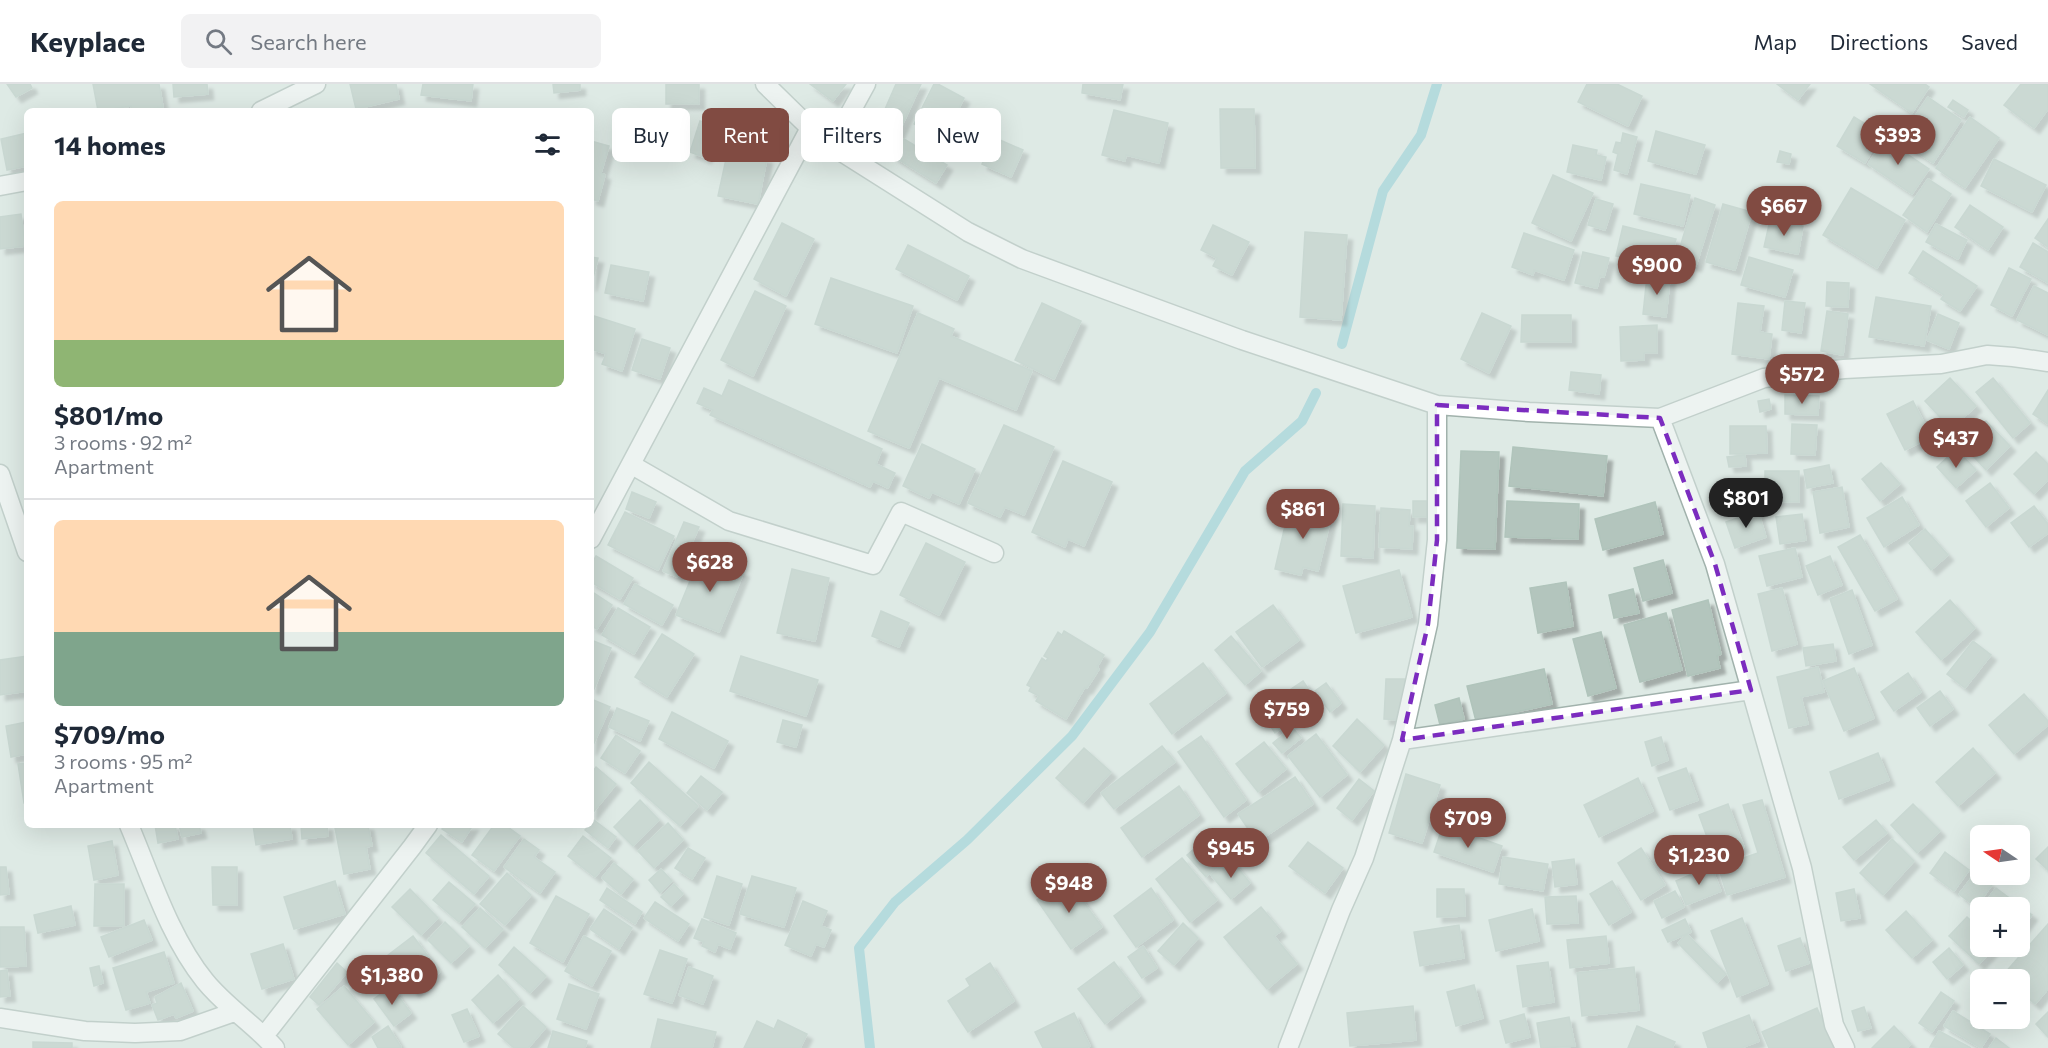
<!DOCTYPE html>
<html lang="en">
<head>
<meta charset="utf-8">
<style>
  body { margin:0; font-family:Commissioner,sans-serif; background:#f2f2f3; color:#1f2937; height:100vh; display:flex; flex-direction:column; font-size:22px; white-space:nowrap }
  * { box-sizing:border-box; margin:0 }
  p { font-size:20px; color:#747a83 }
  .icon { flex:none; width:33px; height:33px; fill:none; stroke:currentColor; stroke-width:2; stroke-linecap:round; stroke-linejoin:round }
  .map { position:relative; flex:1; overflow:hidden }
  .side { position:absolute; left:24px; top:24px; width:570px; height:720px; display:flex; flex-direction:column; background:#fff; border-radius:9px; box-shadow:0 6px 24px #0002 }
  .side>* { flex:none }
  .hud { position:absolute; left:612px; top:24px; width:570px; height:54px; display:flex; gap:12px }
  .needle { width:39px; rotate:283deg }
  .buttons { position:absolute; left:1970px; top:741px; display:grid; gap:12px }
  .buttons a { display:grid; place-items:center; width:60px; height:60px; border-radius:9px; background:#fff; box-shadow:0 6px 24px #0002; font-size:30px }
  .price { position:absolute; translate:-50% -51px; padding:0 14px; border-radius:21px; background:#814b42; color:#fff; font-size:20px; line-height:39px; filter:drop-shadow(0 2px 3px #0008) }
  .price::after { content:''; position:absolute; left:50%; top:36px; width:18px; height:14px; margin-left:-9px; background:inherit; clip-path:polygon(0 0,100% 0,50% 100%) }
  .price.selected { background:#222; color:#fff }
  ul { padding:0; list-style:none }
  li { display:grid; align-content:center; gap:12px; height:318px; padding:0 30px }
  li+li { border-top:2px solid #e0e1e3 }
  li span { display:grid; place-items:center; height:186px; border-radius:9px; color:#555 }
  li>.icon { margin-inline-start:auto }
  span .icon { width:108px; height:108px; fill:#fffc; stroke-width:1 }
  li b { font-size:26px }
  h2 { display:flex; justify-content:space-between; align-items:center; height:72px; padding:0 30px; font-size:26px }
  .pill { padding:0 21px; border-radius:9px; background:#fff; box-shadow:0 6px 24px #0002; font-size:21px; line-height:54px }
  .pill.selected { background:#814b42; color:#fff }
  header { display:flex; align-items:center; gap:36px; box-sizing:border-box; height:84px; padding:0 30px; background:#fff; border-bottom:2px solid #e0e1e3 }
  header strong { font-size:28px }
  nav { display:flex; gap:33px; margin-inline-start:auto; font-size:21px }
  .search { width:420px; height:54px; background:#f2f2f3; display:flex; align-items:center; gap:15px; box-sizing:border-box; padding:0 21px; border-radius:9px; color:#747a83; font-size:22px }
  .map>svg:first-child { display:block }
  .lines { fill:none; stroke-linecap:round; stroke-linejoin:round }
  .stream { stroke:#83c9d3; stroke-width:10 }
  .building { fill:#b3c5bd; stroke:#b0c4bb; stroke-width:1.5; filter:url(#shadow) }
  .minor-casing { stroke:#a1b2ac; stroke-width:21 }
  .minor { stroke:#fff; stroke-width:18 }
  .marked { fill:none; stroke:#7b2cbf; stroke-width:4.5; stroke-dasharray:12 8; stroke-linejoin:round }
</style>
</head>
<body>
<header>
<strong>Keyplace</strong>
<div class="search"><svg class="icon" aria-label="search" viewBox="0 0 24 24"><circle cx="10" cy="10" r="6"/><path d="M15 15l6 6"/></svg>Search here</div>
<nav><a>Map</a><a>Directions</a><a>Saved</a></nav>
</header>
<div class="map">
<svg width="2048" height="964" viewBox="0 0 2048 964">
  <defs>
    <filter id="shadow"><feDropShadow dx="5.5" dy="5.5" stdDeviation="1.5" flood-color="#0004"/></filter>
  </defs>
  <rect width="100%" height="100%" fill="#deeae5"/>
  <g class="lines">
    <path class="stream" d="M1342 260 1383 107 1421 51 1437 0
      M870 964 859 864 895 818 967 756 1072 652 1150 548 1245 387 1302 337 1316 309"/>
  </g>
  <path class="building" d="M7 0H30L32 4 16 13Z
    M93 0H159L163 23 132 27 131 22 98 27Z
    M173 0H207L208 10 174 13Z
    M350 0H396L399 15 356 25Z
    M423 0H473L471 17 421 11Z
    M553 0H580V6L554 9Z
    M666 0H699V20H666Z
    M810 0H846L833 17Z
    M896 0H921L891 66 871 57Z
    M934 0H938L964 14 943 55 914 40Z
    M1083 0H1123L1120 16 1082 9Z
    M1587 0H1617L1642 12 1628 42 1578 18Z
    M1777 0H1810L1798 16Z
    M1870 0H1925L1929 3 1912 29Z
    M2021 0H2048V25L2034 44 2004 21Z
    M1928 13 1961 36 1933 79 1899 56Z
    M1953 16 1968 26 1964 33 1948 23Z
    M1220 25H1254L1255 84H1221Z
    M1114 26 1168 39 1159 79 1126 71 1125 77 1102 71Z
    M1854 33 1882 50 1865 79 1837 62Z
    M1970 33 1999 54 1965 104 1936 84Z
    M700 37 716 42 706 74 690 68Z
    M1656 47 1705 61 1696 90 1648 77Z
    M27 49V82L7 86 1 55Z
    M1623 49 1637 53 1627 90 1614 86 1618 70 1613 68 1616 58 1621 59Z
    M993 53 1023 66 1011 93 982 80Z
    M904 55 947 81 936 99 893 72Z
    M1885 55 1929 85 1912 110 1868 80Z
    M591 57 609 62 601 89 605 91 598 117 591 115Z
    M1573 61 1597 66 1596 71 1606 73 1601 96 1567 88Z
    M728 66 767 74 758 120 718 112Z
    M1780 67 1791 70 1789 80 1777 78Z
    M1994 75 2046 101 2032 128 1981 102Z
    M1553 91 1593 109 1571 157 1532 139Z
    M1928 95 1951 110 1927 148 1903 131Z
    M1641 100 1690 111 1683 142 1634 130Z
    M1851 104 1905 136 1877 184 1823 151Z
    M1695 114 1715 121 1696 182 1676 176Z
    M1596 115 1613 120 1605 146 1588 141Z
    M1723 120 1752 128 1735 186 1706 178Z
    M1970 121 2003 143 1988 166 1955 143Z
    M21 130 25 162 0 165V133Z
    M2048 135V163L2035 154Z
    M1770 136 1803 142 1798 170 1764 163Z
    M782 139 814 155 786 212 754 195Z
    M1936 140 1967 156 1958 175 1926 158Z
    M1213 141 1249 158 1232 191 1213 182 1217 174 1201 166Z
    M1623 142 1676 155 1668 186 1616 172Z
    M1305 148 1347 151 1341 236 1300 233Z
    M1524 149 1574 166 1564 196 1534 186 1533 191 1512 183Z
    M2033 159 2048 168V199L2020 183Z
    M908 161 969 192 957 216 896 185Z
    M1923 167 1977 202 1960 227 1941 215 1944 211 1909 189Z
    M1583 168 1609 174 1604 193 1600 192 1597 204 1575 199Z
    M591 173 598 174 591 202Z
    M1749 173 1793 186 1785 213 1741 201Z
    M611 181 649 188 643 217 605 209Z
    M2009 184 2031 195 2012 232 1991 221Z
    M1647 192 1670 194 1666 233 1643 230Z
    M831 194 913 222 897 269 815 240Z
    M1827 198 1849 199 1848 223 1826 222Z
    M2034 202 2048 209V251L2017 236Z
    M755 207 786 222 753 292 721 276Z
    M1876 213 1931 222 1924 262 1869 253Z
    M1785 217 1805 219 1801 249 1782 246Z
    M1042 219 1081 237 1054 295 1015 276Z
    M1738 219 1764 222 1760 248 1772 250 1769 275 1732 270Z
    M1827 227 1848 230 1843 271 1821 267Z
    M918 229 954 245 951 252 1032 287 1016 326 939 294 909 364 868 347Z
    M1482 229 1511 242 1489 289 1461 275Z
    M1938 230 1959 239 1949 265 1927 256Z
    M591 231 635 245 622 287 602 280 606 270 591 265Z
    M1522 231H1571V258H1521Z
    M1657 241V269H1644V276L1621 277 1620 243Z
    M642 255 670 264 660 295 632 286Z
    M1571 288 1601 291 1599 310 1569 306Z
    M1950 294 1976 322 1951 345 1925 317Z
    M1993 294 2030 339 2013 354 1976 308Z
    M729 296 882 365 876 380 895 389 888 404 873 397 870 403 710 331 713 326 697 319 704 304 722 312Z
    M2048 306V340L2033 330Z
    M1785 311 1819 312 1818 331 1785 330Z
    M1769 315 1771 325 1760 328 1758 317Z
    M1913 317 1931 353 1905 366 1887 330Z
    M1986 337 2010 362 1986 386 1962 360Z
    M1792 340 1817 341 1815 371 1791 370Z
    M1004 341 1054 363 1024 431 1005 423 1000 433 968 419Z
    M1730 342H1766L1767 369 1730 370Z
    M922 360 975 385 959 420 932 408 929 414 903 402Z
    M1513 363 1607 372 1603 412 1509 402Z
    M1956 365 1976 386 1956 404 1937 383Z
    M1461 367 1499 368 1495 465 1457 464Z
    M2036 368 2048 380V396L2034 410 2014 390Z
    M1745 371 1746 382 1729 383 1727 373Z
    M1063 377 1112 398 1084 462 1068 455 1065 463 1032 448Z
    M1881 379 1900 400 1880 417 1862 395Z
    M1829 381 1833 399 1807 404 1804 386Z
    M1765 387H1799V418H1765Z
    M1990 399 2009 424 1986 443 1966 417Z
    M1842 403 1849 443 1820 449 1813 408Z
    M632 408 656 418 649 434 626 425Z
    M1902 413 1919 441 1884 463 1867 434Z
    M1413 417H1427V433H1413Z
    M1507 417 1579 420 1578 455 1505 453Z
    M1655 418 1663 450 1603 466 1595 435Z
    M1290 420 1332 430 1318 487 1303 483 1301 491 1275 485Z
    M1343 420 1375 422 1373 474 1341 472Z
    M2034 422 2048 440V449L2029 463 2011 439Z
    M1381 424 1410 426 1409 442H1413L1412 465 1379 463Z
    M1758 427 1766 453 1735 464 1726 438Z
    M625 428 674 452 658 486 608 461Z
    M1802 430 1806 456 1780 460 1776 433Z
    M684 438 699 443 677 493 663 487Z
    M1925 445 1948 471 1931 486 1909 459Z
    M1860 451 1897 515 1875 527 1838 463Z
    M926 459 965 478 939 531 900 511Z
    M1795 464 1802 493 1767 502 1759 472Z
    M701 470 744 488 719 548 676 531Z
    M596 472 633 494 620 515 591 498V481Z
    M1830 472 1842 501 1818 511 1806 482Z
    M1663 476 1672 509 1643 517 1634 484Z
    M792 485 829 494 815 557 777 549Z
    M1399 486 1412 533 1356 549 1343 502Z
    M1566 498 1573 542 1538 549 1530 504Z
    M635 500 673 521 662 541 624 520Z
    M1782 504 1797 560 1772 567 1758 510Z
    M1633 505 1639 529 1614 534 1609 511Z
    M1852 506 1872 561 1849 570 1830 515Z
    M591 507 612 521 597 545 591 542Z
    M1708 516 1721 570 1717 572 1720 584 1688 592 1672 526Z
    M1950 516 1975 544 1941 576 1916 548Z
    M1273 521 1299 556 1262 583 1236 548Z
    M618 524 650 543 634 570 602 551Z
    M881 527 909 539 899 563 872 552Z
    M1666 529 1682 586 1640 598 1624 541Z
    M1064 547 1104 571 1097 583 1099 585 1087 604 1085 603 1066 635 1036 617 1039 612 1029 607 1031 603 1027 601 1042 574 1046 577 1048 574 1044 572 1058 548 1062 551Z
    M1601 548 1616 604 1588 612 1573 555Z
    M662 550 694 570 667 613 635 593Z
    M1231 552 1261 587 1245 601 1215 566Z
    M591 556 611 564 594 605 591 604Z
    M1973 557 1991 571 1965 604 1947 590Z
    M1833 560 1836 577 1806 582 1803 564Z
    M27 572V607L0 611V576Z
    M741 572 818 596 806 632 730 607Z
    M1203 579 1226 609 1172 650 1150 620Z
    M1818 583 1824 608 1801 613 1808 640 1789 644 1777 593Z
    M1854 584 1874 634 1844 647 1823 597Z
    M1544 585 1552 620 1476 637 1467 602Z
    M1908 589 1921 608 1894 627 1881 608Z
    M1386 595H1405L1403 636 1384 635Z
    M1303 597 1318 619 1275 649 1260 626Z
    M1326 599 1341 619 1330 628 1315 607Z
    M1940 607 1953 625 1930 642 1917 624Z
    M2024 610 2048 637V641L2014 670 1989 641Z
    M1459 614 1464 635 1440 641 1435 621Z
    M591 615 610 623 591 666Z
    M617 624 649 637 640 657 609 643Z
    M672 628 728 657 714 684 659 655Z
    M1357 635 1384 661 1360 688 1333 662Z
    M783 636 802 641 796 663 777 658Z
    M27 638V670L11 673 6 642Z
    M1292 643 1301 654 1282 669 1273 659Z
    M1316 650 1347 691 1320 713 1288 672Z
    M616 651 640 667 625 689 601 674Z
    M1201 652 1246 716 1224 733 1178 668Z
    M1661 653 1668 676 1652 682 1645 658Z
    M1264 658 1286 685 1258 708 1236 680Z
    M1162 662 1175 678 1114 725 1101 709Z
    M1084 664 1111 688 1083 719 1056 694Z
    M1973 664 1995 689 1958 722 1936 698Z
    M1878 669 1889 696 1839 715 1830 688Z
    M649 678 698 722 680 742 631 699Z
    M27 679V719H24L18 680Z
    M596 683 616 700 591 731V690Z
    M1686 684 1698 716 1670 726 1658 694Z
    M1406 690 1440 701 1422 759 1389 749Z
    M701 692 722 708 707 726 687 709Z
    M1295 693 1313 720 1257 758 1238 730Z
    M1638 694 1653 727 1599 753 1584 721Z
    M1359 695 1374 707 1352 736 1337 724Z
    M1179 702 1199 731 1142 773 1121 744Z
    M640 716 659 736 633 762 614 743Z
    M1762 716 1785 793 1727 811 1718 782 1758 769 1743 721Z
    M1728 720 1744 763 1715 775 1699 731Z
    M1913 720 1940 747 1917 769 1891 741Z
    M594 736 616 753 608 764 585 746Z
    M1876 736 1887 749 1854 776 1843 763Z
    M668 739 683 756 654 784 638 767Z
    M155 741H175L178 755 158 759Z
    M179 741H199L201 749 182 753Z
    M253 741H290L292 755 256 761Z
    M301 741H327L328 752 302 755Z
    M348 741H368L372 762 366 763 370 785 344 790 335 744Z
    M444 741H473L462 758 442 745Z
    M494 741H505L520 752 494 787 472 771Z
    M1443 741 1502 762 1493 788 1434 768Z
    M1217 745 1235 767 1206 793 1187 771Z
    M441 751 489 792 474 810 426 769Z
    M583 752 611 774 595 793 568 772Z
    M524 755 539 766 534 773 555 788 540 809 504 783Z
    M1892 755 1914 777 1883 811 1860 789Z
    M112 757 118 791 94 796 88 762Z
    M1308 758 1343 784 1325 809 1289 782Z
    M2048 763V786L2036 775Z
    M688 764 705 774 692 795 675 784Z
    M1641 764 1665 801 1641 816 1618 779Z
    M1945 768 1969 786 1954 807 1930 789Z
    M1503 773 1548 780 1543 807 1499 800Z
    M1182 774 1217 816 1190 838 1156 795Z
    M1231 775 1250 799 1231 815 1211 791Z
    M1574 775 1577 800 1555 803 1552 778Z
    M614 779 633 795 621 810 602 794Z
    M1711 782 1721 807 1686 821 1676 797Z
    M0 783H6L9 810 0 811Z
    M212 783H237V821H213Z
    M661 785 672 797 660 809 649 796Z
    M1976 788 1992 801 1976 823 1959 810Z
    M507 789 531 811 505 841 480 820Z
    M717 792 742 800 729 841 704 833Z
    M752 792 796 804 784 843 740 830Z
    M1066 794 1102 843 1071 865 1037 816Z
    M335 797 345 830 294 845 284 813Z
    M1612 797 1631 828 1609 841 1590 810Z
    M449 798 475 820 459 838 433 816Z
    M95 800H124V842H94Z
    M674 800 683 810 671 822 661 813Z
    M607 804 642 828 635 840 600 816Z
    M1151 804 1173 836 1136 863 1114 832Z
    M1996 804 2032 831 2019 848V824H1981Z
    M410 805 438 834 421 851 392 823Z
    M1437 805H1464L1465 832 1437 833Z
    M1854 805 1860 834 1841 837 1836 809Z
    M1675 807 1684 823 1662 834 1654 817Z
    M556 812 589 830 563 878 530 859Z
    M1576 812 1578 839 1547 840 1545 813Z
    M803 817 827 827 821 842 831 846 824 863 816 860 811 872 785 861Z
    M655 818 689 840 678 857 644 834Z
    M71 822 75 841 38 849 34 831Z
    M1261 823 1281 847 1274 852 1297 880 1267 905 1224 853Z
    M480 824 503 845 485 864 462 843Z
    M604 825 632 844 619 865 590 845Z
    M1532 825 1539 857 1496 867 1489 836Z
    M1906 827 1932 856 1912 874 1886 846Z
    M1967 833 1980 845V862H1996L1979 880 1949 852Z
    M1742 834 1768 900 1737 913 1711 847Z
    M702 835 736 849 730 865 718 860 715 868 702 862 704 858 694 854Z
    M1685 835 1691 848 1668 858 1662 846Z
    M144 836 152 856 109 873 101 853Z
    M445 838 469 862 451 879 428 856Z
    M1183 839 1198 854 1174 881 1158 867Z
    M2048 840V905L2035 920 2019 906V896H2007L2003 891Z
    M1459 841 1464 874 1420 882 1414 848Z
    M0 843H24L26 882 0 883Z
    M1687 850 1726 890 1717 899 1678 859Z
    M413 852 440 888 414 908 387 872Z
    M584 852 611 867 592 902 565 887Z
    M1606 852 1609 879 1570 884 1567 856Z
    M1800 854 1809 879 1786 887 1778 862Z
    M283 860 294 895 262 905 251 870Z
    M1143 862 1157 884 1142 894 1128 873Z
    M514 863 546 892 530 909 499 881Z
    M1949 864 1963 881 1947 895 1933 878Z
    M660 866 687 875 672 919 644 910Z
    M164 868 174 899 146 908 150 919 126 926 113 884Z
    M1114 878 1140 912 1105 940 1078 905Z
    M1548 878 1554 918 1523 923 1517 882Z
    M337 879 347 888 319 921 310 913Z
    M990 879 1014 917 968 948 948 917 970 902 966 895Z
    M99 882 103 899 94 902 90 884Z
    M689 883 713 892 703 920 679 911Z
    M1634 883 1639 926 1582 932 1577 889Z
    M7 886 10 912 0 913V887Z
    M498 891 519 915 493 939 472 916Z
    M181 899 193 927 176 934 174 930 158 936 152 921 157 919 155 913Z
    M569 900 599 910 586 945 557 935Z
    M1474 901 1483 934 1456 942 1447 908Z
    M344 902 374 938 348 961 317 925Z
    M391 902 411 929 394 942 374 915Z
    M1941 908 1954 917 1932 948 1919 939Z
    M523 922 546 943 528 964H514L498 950Z
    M1413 922 1416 956 1350 962 1347 929Z
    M1864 923 1871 944 1858 947 1852 927Z
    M1817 924 1834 964H1769L1762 948Z
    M467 925 479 952 464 958 452 931Z
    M1953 927 1990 950 1981 964 1944 942Z
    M2048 928V953L2036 940Z
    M1074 929 1090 962 1086 964H1043L1035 948Z
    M1524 930 1530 953 1506 959 1500 937Z
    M1749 931 1759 957 1741 964H1708L1703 949Z
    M1569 933 1575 962 1541 964 1537 939Z
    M658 935 716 948 712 964H651Z
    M778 936 807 950 800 964H744L757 937 774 945Z
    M388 942 401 963 399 964H378L372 953Z
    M1637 942 1675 958 1672 964H1628Z
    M1894 942 1911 960 1907 964H1872Z
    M553 947 587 957 585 964H548Z
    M1939 947 1971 964 1930 963Z
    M1996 954 2009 964H1989Z
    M33 958 72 959V964H33Z"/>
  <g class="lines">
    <g class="minor-casing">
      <path id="minor" d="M765 0 810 44 832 62 968 148 1022 175 1242 256 1437 321 1529 328 1660 334 1764 294 1844 285 1941 280 1987 271 2013 273 2048 278
        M261 27 316 0
        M832 62 866 0
        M0 102 27 97
        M1660 334 1715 480 1802 784 1834 941 1845 964
        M632 381 729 437 873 481 901 428 994 469
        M0 390 27 468
        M591 455 810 44
        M1402 656 1751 606
        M129 741C151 793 170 854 205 897 226 923 254 940 275 964
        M0 934 85 947 135 949 180 947 234 928
        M264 952 412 763 428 741
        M1288 964 1341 826 1364 774 1402 656 1428 540 1437 456V321"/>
    </g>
    <use href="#minor" class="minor"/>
  </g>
  <path d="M0 0H2048V964H0ZM1437 321 1660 334 1715 480 1751 606 1402 656 1428 540 1437 456Z" fill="#deeae5" fill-opacity=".55" fill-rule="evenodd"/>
  <path class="marked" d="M1437 321 1660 334 1715 480 1751 606 1402 656 1428 540 1437 456Z"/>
</svg>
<div class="buttons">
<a><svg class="needle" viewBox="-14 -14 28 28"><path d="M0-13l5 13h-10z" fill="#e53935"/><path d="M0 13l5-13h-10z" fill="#747a83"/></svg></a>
<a>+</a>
<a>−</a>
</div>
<b class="price" style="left:1898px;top:82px">$393</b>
<b class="price" style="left:1784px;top:153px">$667</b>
<b class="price" style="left:1657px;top:212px">$900</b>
<b class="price" style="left:1802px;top:321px">$572</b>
<b class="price" style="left:1956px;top:385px">$437</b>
<b class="price selected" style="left:1746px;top:445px">$801</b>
<b class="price" style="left:1303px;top:456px">$861</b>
<b class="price" style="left:710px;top:509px">$628</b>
<b class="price" style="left:1287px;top:656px">$759</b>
<b class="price" style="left:1468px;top:765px">$709</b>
<b class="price" style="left:1231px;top:795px">$945</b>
<b class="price" style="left:1699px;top:802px">$1,230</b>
<b class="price" style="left:1069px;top:830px">$948</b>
<b class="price" style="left:392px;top:922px">$1,380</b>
<div class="hud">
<a class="pill">Buy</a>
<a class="pill selected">Rent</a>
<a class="pill">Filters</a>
<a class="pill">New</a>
</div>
<section class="side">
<h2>14 homes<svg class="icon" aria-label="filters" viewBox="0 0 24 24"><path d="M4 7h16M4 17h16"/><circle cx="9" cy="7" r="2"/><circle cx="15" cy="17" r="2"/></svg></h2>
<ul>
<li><span style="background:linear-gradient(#ffd9b3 75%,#8fb573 0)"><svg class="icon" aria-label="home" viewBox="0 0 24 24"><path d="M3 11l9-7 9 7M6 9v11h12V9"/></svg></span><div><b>$801/mo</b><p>3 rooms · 92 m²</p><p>Apartment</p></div></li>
<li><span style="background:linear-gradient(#ffd9b3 60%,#7fa58c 0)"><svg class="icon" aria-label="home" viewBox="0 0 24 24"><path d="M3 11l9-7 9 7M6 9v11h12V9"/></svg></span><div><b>$709/mo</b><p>3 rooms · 95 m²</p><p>Apartment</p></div></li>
</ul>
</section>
</div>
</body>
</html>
